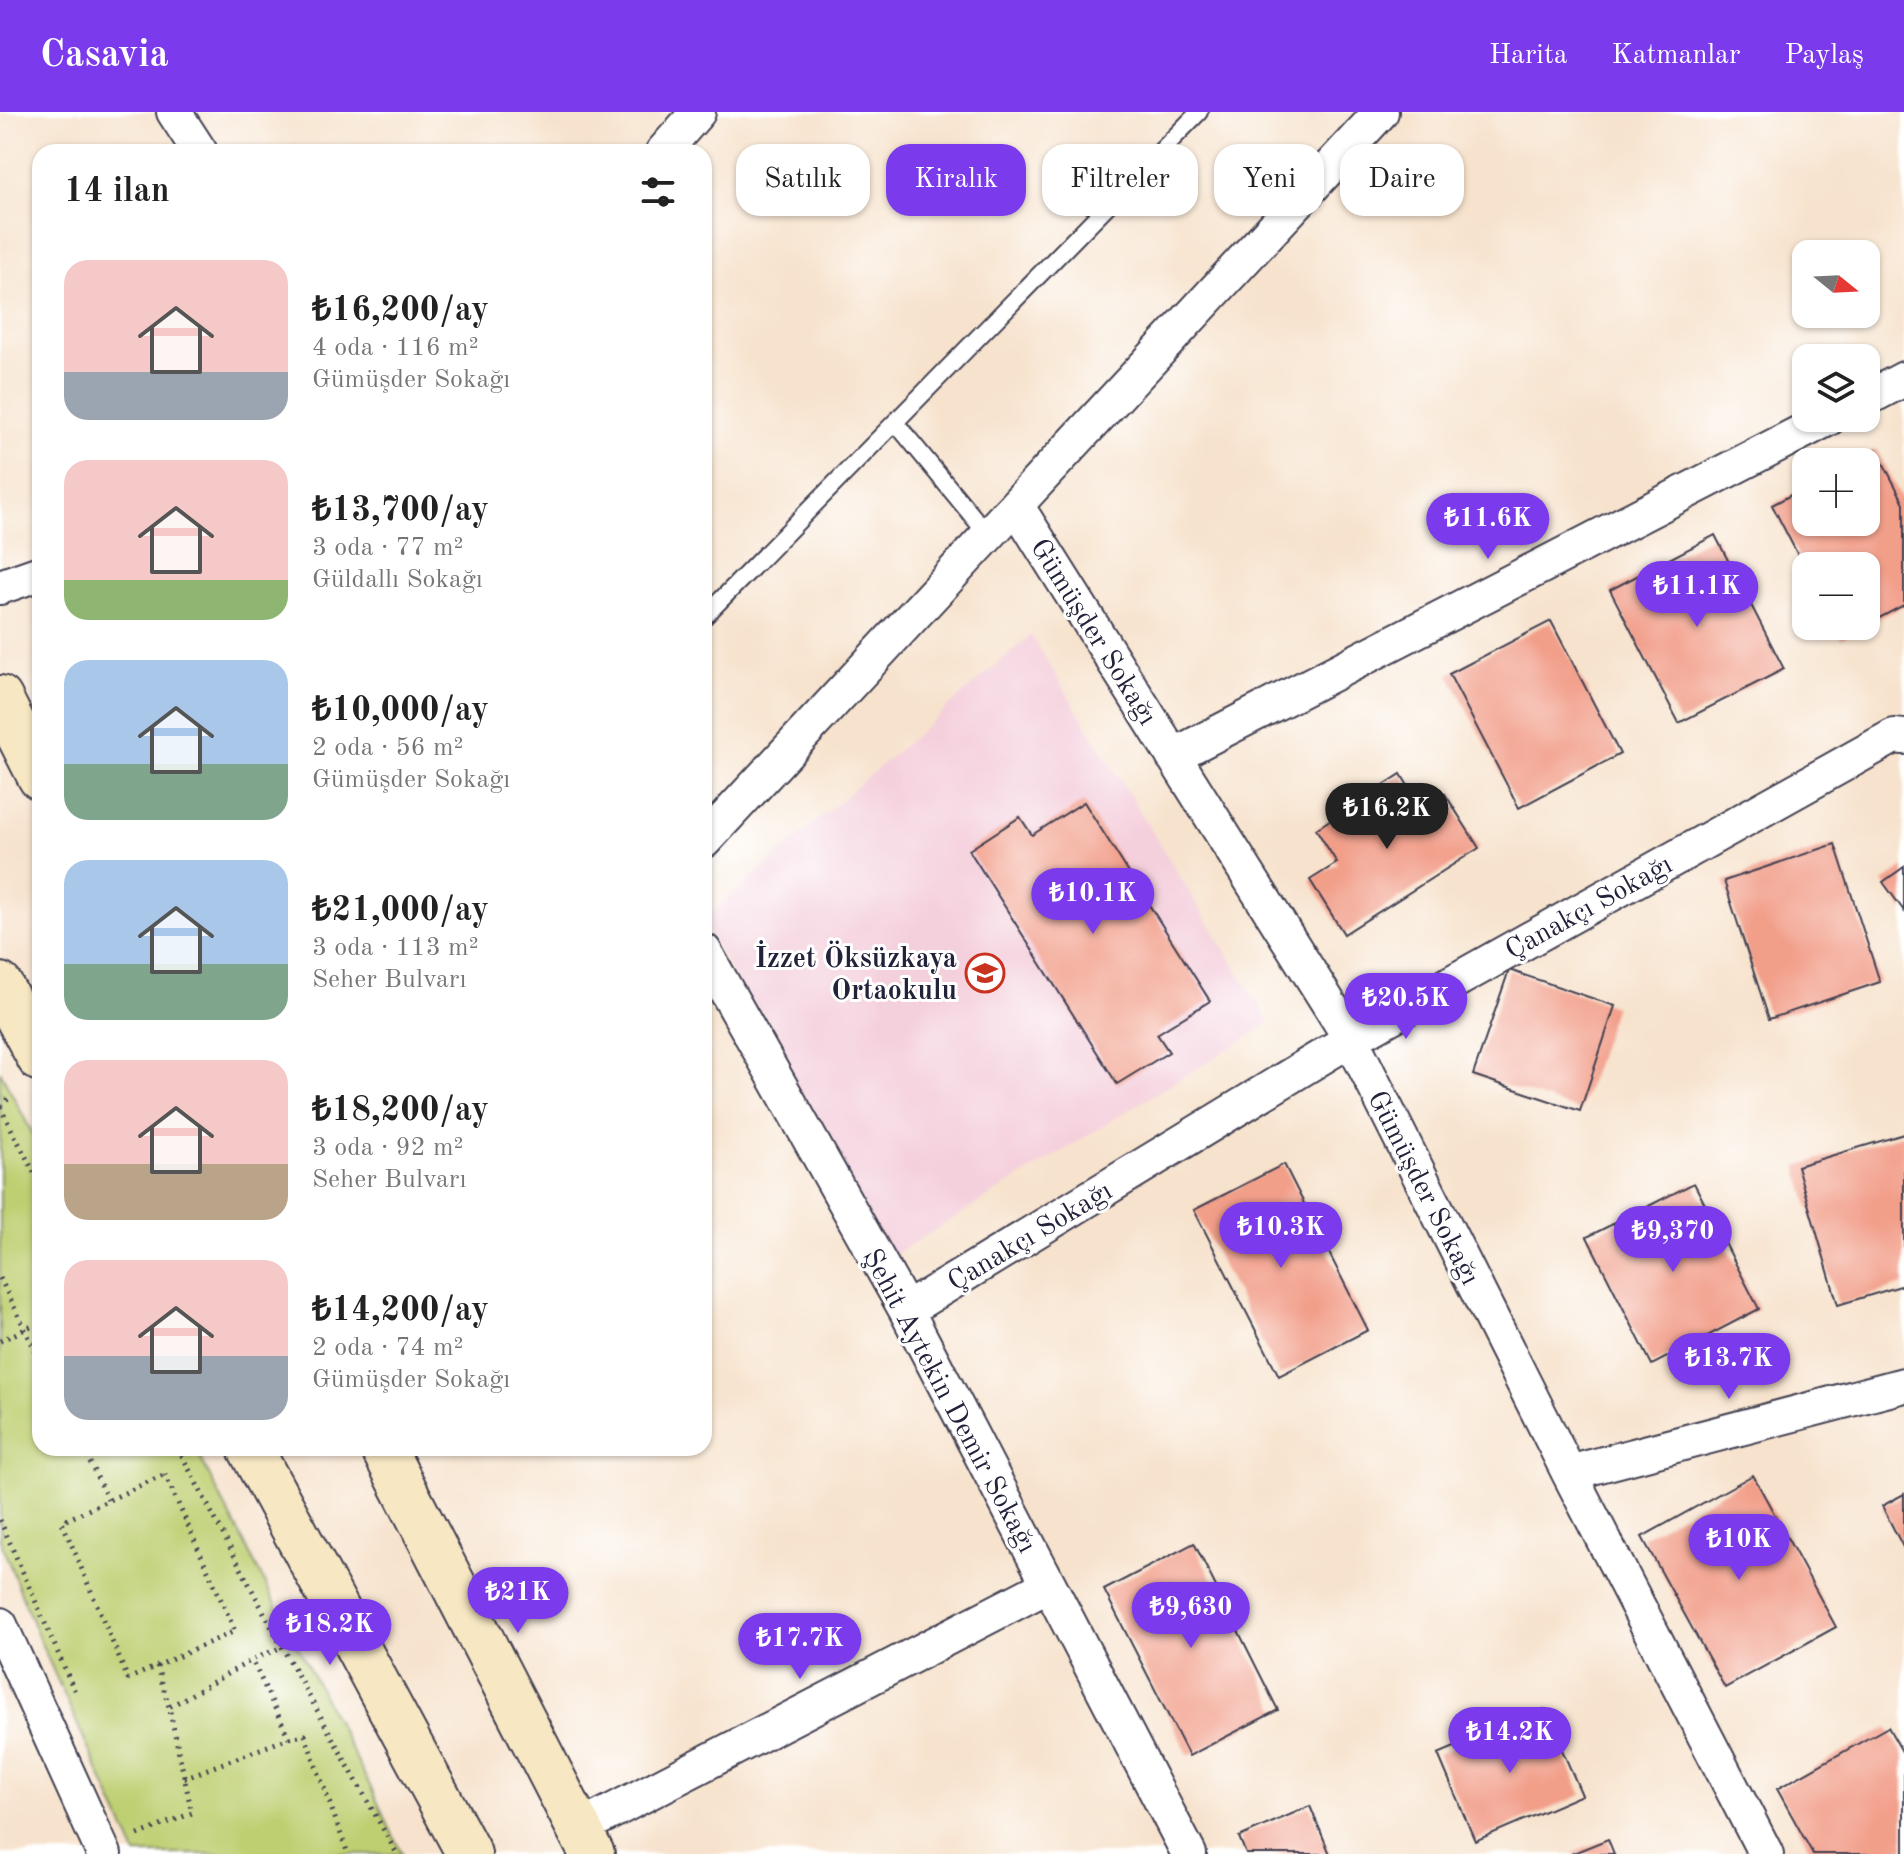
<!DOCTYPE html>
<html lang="tr">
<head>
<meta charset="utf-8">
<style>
  body { margin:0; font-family:"Old Standard TT",serif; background:#f6f6f6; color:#222; height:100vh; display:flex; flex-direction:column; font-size:30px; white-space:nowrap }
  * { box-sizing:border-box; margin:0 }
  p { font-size:26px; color:#767676 }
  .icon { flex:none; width:44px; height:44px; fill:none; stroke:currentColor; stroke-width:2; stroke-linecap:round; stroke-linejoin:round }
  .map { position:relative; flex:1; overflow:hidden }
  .sheet { position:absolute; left:32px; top:32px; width:680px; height:1312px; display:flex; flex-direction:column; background:#fff; border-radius:24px; box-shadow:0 2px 6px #0004 }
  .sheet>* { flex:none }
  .hud { position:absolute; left:736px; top:32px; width:760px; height:72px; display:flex; gap:16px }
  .needle { width:52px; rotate:108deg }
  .controls { position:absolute; left:1792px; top:128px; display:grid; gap:16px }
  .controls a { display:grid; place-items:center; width:88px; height:88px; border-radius:16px; background:#fff; box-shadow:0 2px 6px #0004; font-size:40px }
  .price { position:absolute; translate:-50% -68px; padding:0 18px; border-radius:28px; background:#7c3aed; color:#fff; font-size:26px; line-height:52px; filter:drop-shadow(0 2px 4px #0008) }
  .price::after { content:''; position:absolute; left:50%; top:48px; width:24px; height:18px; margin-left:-12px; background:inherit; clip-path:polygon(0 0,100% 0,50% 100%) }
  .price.current { background:#222; color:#fff }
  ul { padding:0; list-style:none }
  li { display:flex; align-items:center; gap:24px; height:200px; padding:0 32px }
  li span { display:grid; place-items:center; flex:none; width:224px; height:160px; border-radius:24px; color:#555 }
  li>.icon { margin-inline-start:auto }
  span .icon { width:96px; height:96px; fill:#fffc; stroke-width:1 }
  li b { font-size:34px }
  h2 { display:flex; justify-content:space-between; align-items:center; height:96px; padding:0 32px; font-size:34px }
  .tag { padding:0 28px; border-radius:24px; background:#fff; box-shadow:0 2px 6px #0004; font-size:28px; line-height:72px }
  .tag.current { background:#7c3aed; color:#fff }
  header { display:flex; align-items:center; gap:48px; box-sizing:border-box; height:112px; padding:0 40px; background:#7c3aed; color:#fff }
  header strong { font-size:38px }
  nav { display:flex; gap:44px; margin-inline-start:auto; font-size:28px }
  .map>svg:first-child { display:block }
  .built { fill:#f4cfdc }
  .green { fill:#becf71; stroke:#707856; stroke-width:2 }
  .building { fill:#f29f8a }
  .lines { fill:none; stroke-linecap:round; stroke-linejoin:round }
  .lane-casing { stroke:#423f51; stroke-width:20 }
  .street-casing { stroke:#423f51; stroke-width:38 }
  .secondary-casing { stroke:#423f51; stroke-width:48 }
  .path { stroke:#423f51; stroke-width:5; stroke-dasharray:2 6; stroke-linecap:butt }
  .lane { stroke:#fff; stroke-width:16 }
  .street { stroke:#fff; stroke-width:34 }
  .secondary { stroke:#f7e8c3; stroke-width:44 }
  .labels { text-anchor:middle; stroke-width:6; stroke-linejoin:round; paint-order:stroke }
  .street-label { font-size:28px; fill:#22223b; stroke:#fff }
  .poi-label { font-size:28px; font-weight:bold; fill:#22223b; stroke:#fff; text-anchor:end }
</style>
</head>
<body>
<header>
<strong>Casavia</strong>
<nav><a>Harita</a><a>Katmanlar</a><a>Paylaş</a></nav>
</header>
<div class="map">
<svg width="1904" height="1742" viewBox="0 0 1904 1742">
  <rect width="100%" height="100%" fill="#fff"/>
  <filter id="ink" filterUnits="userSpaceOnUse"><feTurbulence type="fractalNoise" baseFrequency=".0125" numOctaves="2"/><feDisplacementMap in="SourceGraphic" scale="16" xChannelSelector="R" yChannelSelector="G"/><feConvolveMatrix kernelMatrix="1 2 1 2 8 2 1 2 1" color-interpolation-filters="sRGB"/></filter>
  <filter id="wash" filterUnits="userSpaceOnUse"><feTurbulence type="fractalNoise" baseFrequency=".006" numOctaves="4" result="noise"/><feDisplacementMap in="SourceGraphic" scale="32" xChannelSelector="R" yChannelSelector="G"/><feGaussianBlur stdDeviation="1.8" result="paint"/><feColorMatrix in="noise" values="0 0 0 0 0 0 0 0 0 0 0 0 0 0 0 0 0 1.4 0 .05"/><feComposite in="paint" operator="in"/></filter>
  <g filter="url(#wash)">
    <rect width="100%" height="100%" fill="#f7e3cd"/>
    <path class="built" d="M1031 523 1270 911 891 1145 704 812V807Z"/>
    <path class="green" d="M0 959 40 1036V1336H195L369 1672 402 1742H136L39 1527 0 1428Z"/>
    <g id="blocks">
      <path class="building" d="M1876 337 1904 391V493L1866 513V454H1806V459L1772 393 1806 375V410H1866V350H1852Z
        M1715 423 1784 557 1679 611 1610 478Z
        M1551 509 1620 642 1519 696 1449 562Z
        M1835 514H1865L1841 527Z
        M1401 662 1422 697 1445 682 1479 736 1344 822 1310 768 1337 751 1316 717Z
        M1084 690 1210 889 1157 922 1169 940 1117 972 969 738 1020 705 1032 723Z
        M1835 732 1880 870 1769 907 1724 769Z
        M1904 755V799L1883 770Z
        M1509 858 1615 894 1580 999 1473 963Z
        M1904 1022V1173L1838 1193 1797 1054Z
        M1284 1052 1368 1218 1279 1264 1194 1098Z
        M1694 1071 1759 1197 1652 1253 1587 1125Z
        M1753 1363 1836 1515 1725 1576 1642 1425Z
        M1904 1382V1437L1882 1394Z
        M1194 1431 1278 1598 1189 1644 1104 1478Z
        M1544 1597 1582 1683 1475 1729 1438 1642Z
        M1888 1615 1904 1643V1742H1813L1777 1677Z
        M1310 1694 1330 1742H1246L1239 1725Z
        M1608 1727 1614 1742H1571Z"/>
    </g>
  </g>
  <g filter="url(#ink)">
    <use href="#blocks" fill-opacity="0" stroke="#423f51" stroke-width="2"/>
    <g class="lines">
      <g class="lane-casing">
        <path id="lane" d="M895 310 988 423
          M704 505 1199 0"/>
      </g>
      <g class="street-casing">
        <path id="street" d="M174 0 200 40
          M663 40 698 0
          M1866 287 1904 267
          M1016 393 1351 927 1569 1361 1766 1742
          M0 475 40 461
          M1173 644 1829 306
          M704 729 1381 0
          M704 839 906 1198 1189 1742
          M906 1198 1351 927 1894 624 1904 625
          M1569 1361 1904 1273
          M0 1513 104 1742
          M578 1717 1049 1473"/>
      </g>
      <g class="secondary-casing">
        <path id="secondary" d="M0 586 40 665
          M0 873 40 947
          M250 1336 469 1742
          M383 1336 592 1742"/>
      </g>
      <path class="path" d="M0 993 13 984
        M0 995 40 1072
        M0 1166 40 1248
        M0 1229 40 1210
        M83 1336 108 1388
        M178 1336 282 1535 397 1742
        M165 1362 235 1519 128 1567 62 1410Z
        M0 1408 75 1580
        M157 1554 169 1595
        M289 1626 305 1623 348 1742
        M184 1666 289 1626 252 1548
        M138 1723 192 1701 169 1595 252 1548 282 1535"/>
      <use href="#lane" class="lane"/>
      <use href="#street" class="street"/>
      <use href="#secondary" class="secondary"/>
    </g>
  </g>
  <defs>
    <g id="school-ring" transform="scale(2)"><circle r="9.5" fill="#fff" stroke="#c8321e" stroke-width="1.5"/><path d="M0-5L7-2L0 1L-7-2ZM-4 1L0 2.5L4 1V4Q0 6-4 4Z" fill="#c8321e"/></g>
  </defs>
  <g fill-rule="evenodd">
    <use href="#school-ring" x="985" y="861"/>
  </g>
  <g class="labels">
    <g class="street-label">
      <text transform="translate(1095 519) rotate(58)" y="10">Gümüşder Sokağı</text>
      <text transform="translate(1588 794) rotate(-29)" y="10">Çanakçı Sokağı</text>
      <text transform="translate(1425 1075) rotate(63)" y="10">Gümüşder Sokağı</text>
      <text transform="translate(1029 1123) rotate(-31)" y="10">Çanakçı Sokağı</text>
      <text transform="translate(951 1288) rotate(62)" y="10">Şehit Aytekin Demir Sokağı</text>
    </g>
    <g class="poi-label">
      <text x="957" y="855">İzzet Öksüzkaya<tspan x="957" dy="32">Ortaokulu</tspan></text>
    </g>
  </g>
</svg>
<div class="controls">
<a><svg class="needle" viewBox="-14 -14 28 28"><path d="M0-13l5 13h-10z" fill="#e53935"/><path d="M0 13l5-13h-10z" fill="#767676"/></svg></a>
<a><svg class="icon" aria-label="layers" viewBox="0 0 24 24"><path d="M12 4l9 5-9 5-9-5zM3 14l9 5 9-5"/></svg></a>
<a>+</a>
<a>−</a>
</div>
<b class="price" style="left:1488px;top:449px">₺11.6K</b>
<b class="price" style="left:1697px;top:517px">₺11.1K</b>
<b class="price current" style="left:1387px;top:739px">₺16.2K</b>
<b class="price" style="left:1093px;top:824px">₺10.1K</b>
<b class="price" style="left:1406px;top:929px">₺20.5K</b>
<b class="price" style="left:1281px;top:1158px">₺10.3K</b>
<b class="price" style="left:1673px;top:1162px">₺9,370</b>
<b class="price" style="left:1729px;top:1289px">₺13.7K</b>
<b class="price" style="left:1739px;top:1470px">₺10K</b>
<b class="price" style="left:518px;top:1523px">₺21K</b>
<b class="price" style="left:1191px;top:1538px">₺9,630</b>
<b class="price" style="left:330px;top:1555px">₺18.2K</b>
<b class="price" style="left:800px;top:1569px">₺17.7K</b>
<b class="price" style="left:1510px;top:1663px">₺14.2K</b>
<div class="hud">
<a class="tag">Satılık</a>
<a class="tag current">Kiralık</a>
<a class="tag">Filtreler</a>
<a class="tag">Yeni</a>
<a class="tag">Daire</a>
</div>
<section class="sheet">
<h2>14 ilan<svg class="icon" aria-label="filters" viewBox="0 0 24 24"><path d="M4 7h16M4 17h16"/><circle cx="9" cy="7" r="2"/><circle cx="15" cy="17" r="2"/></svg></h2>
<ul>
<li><span style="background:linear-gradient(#f6c9c9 70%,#9aa5b1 0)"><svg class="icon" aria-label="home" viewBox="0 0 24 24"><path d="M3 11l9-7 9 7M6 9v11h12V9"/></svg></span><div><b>₺16,200/ay</b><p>4 oda · 116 m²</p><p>Gümüşder Sokağı</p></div></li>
<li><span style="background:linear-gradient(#f6c9c9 75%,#8fb573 0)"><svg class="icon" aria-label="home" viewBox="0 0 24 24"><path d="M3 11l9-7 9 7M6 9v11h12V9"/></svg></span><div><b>₺13,700/ay</b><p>3 oda · 77 m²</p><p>Güldallı Sokağı</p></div></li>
<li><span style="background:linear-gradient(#a9c7e8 65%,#7fa58c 0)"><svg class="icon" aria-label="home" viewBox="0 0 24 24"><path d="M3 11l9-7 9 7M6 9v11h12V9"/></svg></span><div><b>₺10,000/ay</b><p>2 oda · 56 m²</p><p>Gümüşder Sokağı</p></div></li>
<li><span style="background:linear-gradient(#a9c7e8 65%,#7fa58c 0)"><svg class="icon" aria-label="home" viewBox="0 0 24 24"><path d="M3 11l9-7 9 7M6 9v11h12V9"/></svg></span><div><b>₺21,000/ay</b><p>3 oda · 113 m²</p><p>Seher Bulvarı</p></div></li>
<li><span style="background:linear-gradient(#f6c9c9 65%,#b9a48a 0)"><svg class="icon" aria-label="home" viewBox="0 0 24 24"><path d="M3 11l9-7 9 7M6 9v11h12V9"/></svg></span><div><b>₺18,200/ay</b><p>3 oda · 92 m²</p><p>Seher Bulvarı</p></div></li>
<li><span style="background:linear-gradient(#f6c9c9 60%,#9aa5b1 0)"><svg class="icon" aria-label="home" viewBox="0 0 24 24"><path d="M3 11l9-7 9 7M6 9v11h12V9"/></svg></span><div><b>₺14,200/ay</b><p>2 oda · 74 m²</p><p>Gümüşder Sokağı</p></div></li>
</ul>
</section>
</div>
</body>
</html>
